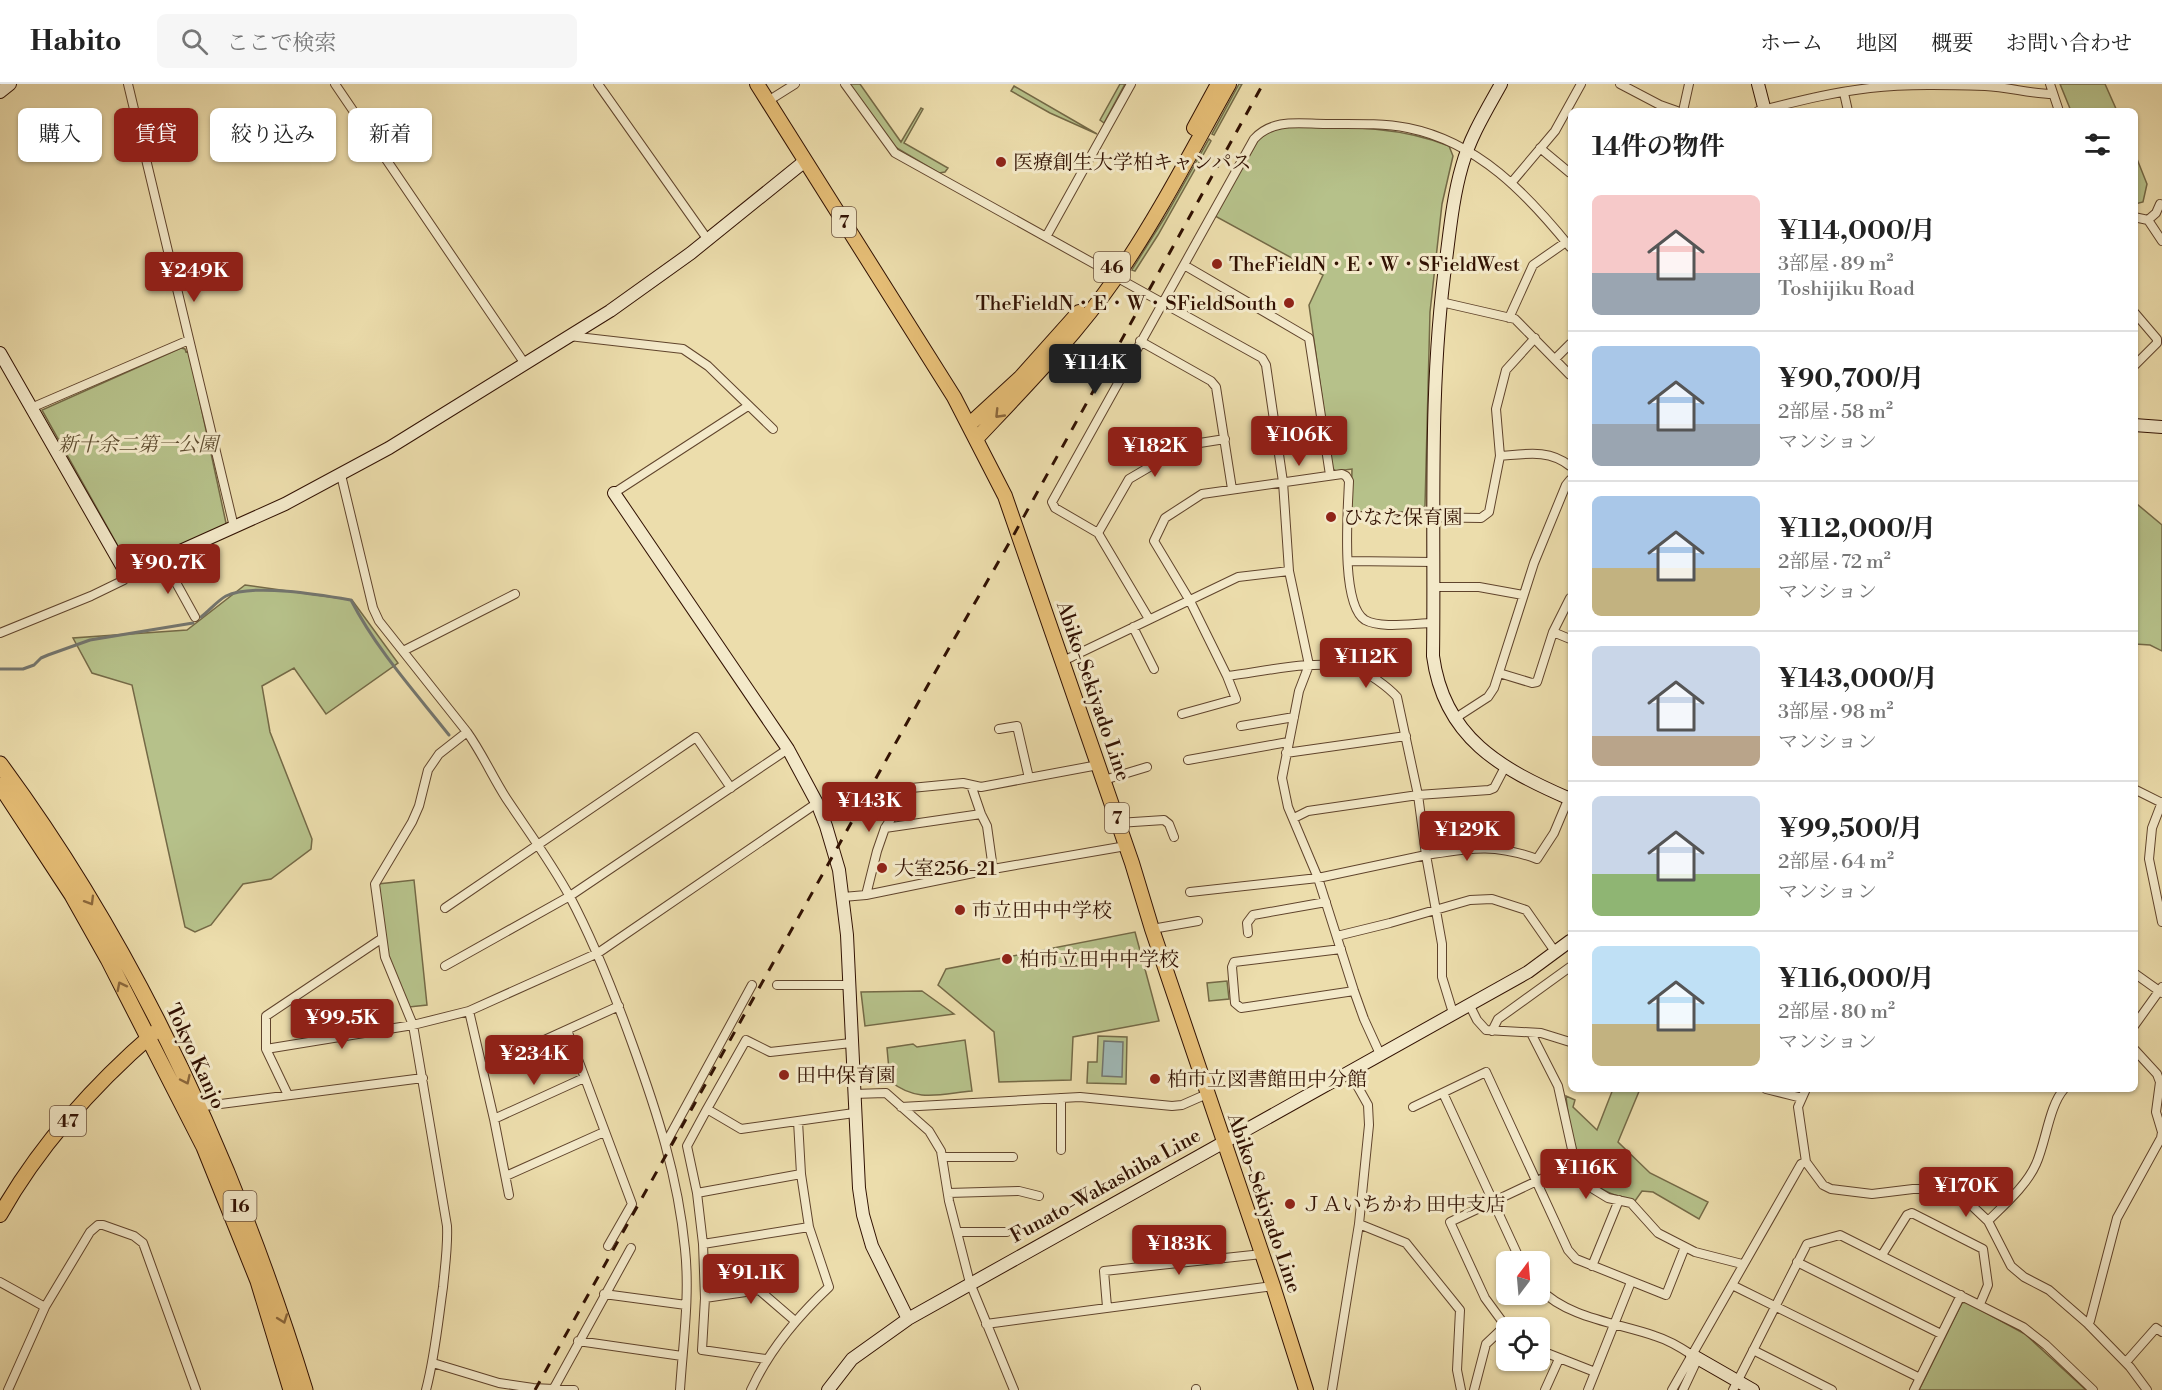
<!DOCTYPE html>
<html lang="ja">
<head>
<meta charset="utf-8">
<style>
  body { margin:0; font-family:"Libre Bodoni","Noto Serif JP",serif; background:#f6f6f6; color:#222; height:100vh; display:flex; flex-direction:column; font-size:22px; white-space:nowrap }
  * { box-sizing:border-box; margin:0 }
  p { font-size:20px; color:#767676 }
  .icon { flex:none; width:33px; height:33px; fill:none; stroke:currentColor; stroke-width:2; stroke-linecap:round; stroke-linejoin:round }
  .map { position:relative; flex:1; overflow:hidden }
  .details { position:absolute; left:1568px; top:24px; width:570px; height:984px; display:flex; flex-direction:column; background:#fff; border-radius:9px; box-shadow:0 2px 4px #0004 }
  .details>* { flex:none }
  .top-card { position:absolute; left:18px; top:24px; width:570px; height:54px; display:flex; gap:12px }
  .needle { width:39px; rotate:16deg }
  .tools { position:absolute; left:1496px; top:1167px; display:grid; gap:12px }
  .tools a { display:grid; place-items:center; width:54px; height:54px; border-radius:9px; background:#fff; box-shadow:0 2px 4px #0004; font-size:30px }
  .price { position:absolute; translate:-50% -51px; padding:0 14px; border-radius:6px; background:#8f2418; color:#fff; font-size:20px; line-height:39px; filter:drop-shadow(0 2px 3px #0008) }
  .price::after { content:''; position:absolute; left:50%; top:36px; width:18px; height:14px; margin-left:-9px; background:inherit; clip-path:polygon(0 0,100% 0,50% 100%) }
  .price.selected { background:#222; color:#fff }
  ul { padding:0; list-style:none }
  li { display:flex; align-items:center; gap:18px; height:150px; padding:0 24px }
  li+li { border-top:2px solid #e0e0e0 }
  li span { display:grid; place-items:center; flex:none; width:168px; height:120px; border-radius:9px; color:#555 }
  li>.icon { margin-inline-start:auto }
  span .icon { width:72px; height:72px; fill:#fffc; stroke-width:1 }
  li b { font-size:26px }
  h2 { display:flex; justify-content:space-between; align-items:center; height:72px; padding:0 24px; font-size:26px }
  .tag { padding:0 21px; border-radius:9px; background:#fff; box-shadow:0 2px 4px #0004; font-size:21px; line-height:54px }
  .tag.selected { background:#8f2418; color:#fff }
  header { display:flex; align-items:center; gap:36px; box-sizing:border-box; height:84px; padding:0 30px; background:#fff; border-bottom:2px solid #e0e0e0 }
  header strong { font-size:28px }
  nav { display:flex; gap:33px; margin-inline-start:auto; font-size:21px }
  .search { width:420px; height:54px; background:#f6f6f6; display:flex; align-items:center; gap:15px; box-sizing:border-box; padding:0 21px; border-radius:9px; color:#767676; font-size:22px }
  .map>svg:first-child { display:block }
  .green { fill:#b6c18a; stroke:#746946; stroke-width:1.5 }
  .water { fill:#9fb8b6; stroke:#73756e; stroke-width:1.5 }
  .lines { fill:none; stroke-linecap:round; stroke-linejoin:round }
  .stream { stroke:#73756e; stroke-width:3 }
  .street-casing { stroke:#60442c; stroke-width:10 }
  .secondary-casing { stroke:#311102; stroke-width:14 }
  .primary-casing { stroke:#311102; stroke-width:16 }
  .highway-casing { stroke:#311102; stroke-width:17 }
  .street { stroke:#f3e9c9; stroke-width:8 }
  .secondary { stroke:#f3e9c9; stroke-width:12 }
  .primary { stroke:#e6be76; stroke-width:14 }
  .highway { stroke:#e6be76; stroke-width:15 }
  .rail { stroke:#311102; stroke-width:3; stroke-dasharray:10 10; stroke-linecap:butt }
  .oneway { stroke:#8c683c }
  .poi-dot { fill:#8f2418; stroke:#f3e9c9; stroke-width:2 }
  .labels { text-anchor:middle; stroke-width:6; stroke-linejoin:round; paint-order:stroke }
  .shield { fill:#f3e9c9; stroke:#6b523e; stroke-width:1.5 }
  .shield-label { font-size:18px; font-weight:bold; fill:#311102 }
  .poi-label { font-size:20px; fill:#311102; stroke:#f3e9c9; text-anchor:start }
  .park-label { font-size:20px; font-style:italic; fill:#604f32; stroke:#f3e9c9 }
  .street-label { font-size:20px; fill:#311102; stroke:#f3e9c9 }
</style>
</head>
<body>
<header>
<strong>Habito</strong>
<div class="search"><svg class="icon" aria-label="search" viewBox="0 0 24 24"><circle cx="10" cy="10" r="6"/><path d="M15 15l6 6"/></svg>ここで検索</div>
<nav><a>ホーム</a><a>地図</a><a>概要</a><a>お問い合わせ</a></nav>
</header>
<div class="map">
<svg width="2162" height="1306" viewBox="0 0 2162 1306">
  <rect width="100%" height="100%" fill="#ecddac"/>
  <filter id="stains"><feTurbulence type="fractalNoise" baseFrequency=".00333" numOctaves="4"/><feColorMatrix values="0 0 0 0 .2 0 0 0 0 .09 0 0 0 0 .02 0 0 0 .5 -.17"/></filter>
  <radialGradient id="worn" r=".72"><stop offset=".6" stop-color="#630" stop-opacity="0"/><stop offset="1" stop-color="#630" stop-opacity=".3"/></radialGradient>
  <path class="green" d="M849 0H860L901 58 921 24 923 25 904 59 948 84 945 88 939 89 895 63Z
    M1120 0H1125L1104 39 1100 36Z
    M1239 0H1242L1214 51 1212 50Z
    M2060 0H2105L2117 27H2071Z
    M1014 2 1097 50 1050 29 1011 7Z
    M1287 43C1342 43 1397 41 1449 62L1453 72 1442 120 1430 228 1425 422 1419 428H1354L1351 425 1352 385 1336 387 1332 384 1309 221 1323 191 1215 132 1258 56 1270 47Z
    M1209 55 1211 57 1158 151 1135 187 1132 186 1133 184 1165 133Z
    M2135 70 2147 100 2143 118 2135 120Z
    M181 264 185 265 186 268 189 267 226 439 225 442 133 481 128 480 42 326Z
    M2135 400 2137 420 2162 441V567L2150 561 2135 560Z
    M245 501 352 516 398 579 326 630 294 584 262 602 270 648 312 755 311 765 271 795 243 800 211 841 195 848 185 843 132 601 92 589 73 554 187 546Z
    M414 796 427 921 409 923 388 874 378 800Z
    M1135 848 1159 937 1073 953 1071 996 999 998 994 948 938 901 946 885Z
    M1227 897 1229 915 1209 917 1207 899Z
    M922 907 954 930 865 942 861 908Z
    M1098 952 1127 953 1126 1000 1087 999 1088 978H1097Z
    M965 956 972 1007C940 1010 917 1019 890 997L887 964 913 960 917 963Z
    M1613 1005H1640L1618 1058 1650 1089 1708 1118 1699 1135 1653 1108 1642 1107 1635 1117C1620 1113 1603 1109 1592 1097 1576 1081 1568 1034 1566 1012L1575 1016 1573 1023 1597 1046Z
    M1966 1218 2025 1250 2086 1306H1919L1962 1219Z"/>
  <path class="water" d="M1104 957 1123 958 1122 993 1102 992Z"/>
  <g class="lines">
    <path class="stream" d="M201 533C209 527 217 517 226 512 253 499 322 511 351 516 376 565 415 608 449 651
      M0 585H23L34 581 41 574 48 571 90 556 193 539"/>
    <g class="street-casing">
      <path id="street" d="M128 0 234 443
        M335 0 525 280
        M598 0 708 156
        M845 0 895 69 1109 188
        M1620 0 1660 21 1677 27
        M2050 0 2059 27
        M1844 9 1848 27
        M768 17 795 0
        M1683 27 1689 0
        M1758 27C1795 18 1833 8 1870 4 1908 0 1948 1 1985 2 2009 3 2031 10 2053 10
        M1540 64 1570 89
        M1512 98 1555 47 1581 0
        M2134 133 2148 136 2156 129 2160 120
        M2148 136 2162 157
        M1046 153 1131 0
        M1184 181 1309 254 1330 391
        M1116 193 1262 274 1266 281 1283 398 1289 487 1309 581 1299 607 1282 694 1288 723 1318 794 1354 907 1364 935 1380 970
        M1441 218 1515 235 1570 291
        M2134 228 2157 255V259L2134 282
        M1509 234 1533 181 1566 158
        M569 252 683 265 708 282 773 345
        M1140 257 1211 297 1216 303 1232 405
        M1555 275 1570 260
        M31 324 189 256
        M1500 372C1526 370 1549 365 1570 382
        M341 391 373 524 379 537 467 648 439 670 428 686 419 722 412 738 375 800 385 873 413 941 447 1142C448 1162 445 1182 443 1203 438 1238 435 1272 426 1306
        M614 409 748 322
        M1348 432 1481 434 1489 428 1500 372 1496 325 1506 286 1535 254
        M1098 449 1129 395 1187 361 1225 355
        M163 475 195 533
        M1348 477 1434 478
        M1433 503H1479L1523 511
        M1149 535 1098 449 1055 424 1052 418 1254 55C1273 34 1300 40 1326 40 1354 40 1382 39 1408 44 1478 58 1527 110 1570 163
        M1133 543 1154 585
        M1553 548 1570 555
        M0 549 91 512 124 496 127 491
        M403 567 515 510
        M1063 577 1238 493 1289 487
        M1499 589 1532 599 1537 598 1553 548 1570 514
        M1182 630 1236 615 1227 592
        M1454 635 1488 613 1494 604 1534 479 1566 401 1570 396
        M1241 642 1294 633
        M999 645 1017 642 1029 694
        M467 648C482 669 492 692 506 714 528 747 551 778 570 813 595 860 614 909 632 959 657 1028 678 1092 685 1165 690 1212 683 1259 680 1306
        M1286 669 1406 652
        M1188 676 1288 658
        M1104 696 1147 683
        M971 701 981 730 987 742 993 785
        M2134 705 2162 719
        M2162 718 2152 744 2149 775 2162 838
        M1294 734 1308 727 1418 711 1489 706 1494 704 1505 683
        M1118 739 1164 736 1169 740 1174 753
        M885 744 981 730
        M1190 808 1318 794 1426 771 1418 711 1397 613C1389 604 1367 587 1354 584 1315 575 1267 587 1227 592L1190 517 1154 457 1165 434 1202 410 1342 390 1346 392 1349 397C1348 425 1340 520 1365 536 1381 545 1415 539 1434 539
        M866 811 877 767 885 744 911 704 963 699 981 703 1098 681
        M843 813 866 811 993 785 1126 762
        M445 824 696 653 731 704
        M1152 845 1198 837
        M1248 849 1247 839 1253 831 1326 818
        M1337 852 1390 839 1470 816 1492 815 1526 826 1556 869
        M1341 865 1234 878 1232 883 1235 919 1241 924 1354 907
        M445 882 570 812 788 665
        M2134 889 2162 909
        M777 901H850
        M1469 920 1477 936 1486 946 1541 949 1570 958
        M469 927 494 1035 509 1111
        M1453 929 1442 893V860L1426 771C1471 764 1494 759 1537 775L1554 749 1570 711
        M2134 942 2162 903
        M567 946 632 1120 608 1162
        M1492 947 1498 935 1570 883
        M1531 949 1558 1002 1575 1079 1590 1103 1608 1114 1631 1119 1658 1149 1695 1168 1742 1180
        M266 965 413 941 469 927 598 869 817 719
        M483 984 619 922
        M1766 1005 1802 1014
        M1806 1005 1798 1023 1806 1078 1823 1101 1831 1105 1872 1110 1913 1105H1932L1956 1112 1969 1119 1988 1137 2011 1182 2024 1193 2049 1206 2087 1239 2130 1283 2147 1306
        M1443 1009 1521 1178
        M853 1010 886 1009 929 1047 941 1067 949 1117 970 1199 1014 1306
        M288 1011 266 965V932L381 855
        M1061 1014V1066
        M197 1023 423 994
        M901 1023 1080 1013 1172 1022 1182 1021 1207 1010
        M1413 1023 1486 988 1568 1166 1576 1175 1666 1211 1685 1163
        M707 1025 746 956 770 968 851 959
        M494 1035 584 994
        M798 1037 801 1090
        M666 1059 752 901
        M942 1073H1013
        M506 1092 604 1048
        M697 1109 687 1062 707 1025 741 1045 854 1029
        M948 1109 1019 1107 1039 1112
        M1988 1137C2004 1121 2027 1101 2036 1080 2046 1058 2049 1022 2064 1005
        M1359 1140 1406 1159 1460 1226 1457 1286 1461 1306
        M957 1148H1007
        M703 1160 809 1143
        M1882 1171 1907 1131 1912 1129 1983 1165 1988 1201 1980 1220
        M1797 1178 1941 1250
        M1592 1182 1619 1116
        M0 1198 45 1223
        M1732 1201 1920 1294
        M1539 1204C1567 1234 1618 1239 1655 1252 1668 1256 1680 1263 1692 1271
        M604 1210 686 1221
        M705 1214 759 1206 795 1237
        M1107 1223 1104 1187 1262 1170
        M2087 1239 2090 1237 2117 1134 2161 1054 2162 1048 2156 1028 2160 998 2157 990 2134 965
        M986 1240 1273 1202
        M1507 1244 1485 1214 1450 1138 1575 1079
        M578 1257 682 1272
        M1539 1266 1595 1288
        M1753 1266 1832 1306
        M2126 1278 2156 1244 2162 1248
        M433 1279 499 1299 533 1304 574 1306
        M554 1304 631 1164
        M1196 1305V1306
        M8 1306 45 1223 90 1148 98 1141H103L134 1152 143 1159 196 1306
        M751 1306C769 1266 797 1233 829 1203L809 1143 801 1090 697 1109 703 1160 705 1214 702 1266 766 1275
        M1332 1306 1359 1140 1369 1041 1368 1021 1349 987
        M1474 1306 1486 1260 1505 1242
        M1545 1306 1559 1275
        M1588 1306 1631 1198
        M1672 1306 1801 1080 1806 1078
        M1683 1306 1698 1274
        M1733 1306 1807 1160 1840 1151 2023 1243 2046 1261 2093 1306
        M1914 1306 1961 1211"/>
    </g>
    <g class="secondary-casing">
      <path id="secondary" d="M1501 0C1486 27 1470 53 1462 82 1453 113 1450 145 1446 176 1428 307 1435 441 1433 572 1444 654 1501 685 1570 715
        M1758 0 1765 27
        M0 8 10 0
        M0 269 127 491 285 420 389 364 610 227 691 169 805 77
        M2134 341 2162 343
        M614 409 788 665 817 719 826 742 839 786 847 851 859 1104 863 1131 872 1162 908 1235
        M1692 1271 1753 1306
        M828 1306 852 1275 908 1235 1528 888 1570 857"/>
    </g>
    <g class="primary-casing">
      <path id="primary" d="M757 0 954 313 1005 412 1132 779 1152 845 1273 1202 1306 1306
        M1194 44 1218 0
        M970 340 1020 294 1079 228
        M977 354C1026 302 1076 251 1117 192 1159 131 1193 64 1229 0
        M0 1131C39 1062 96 999 155 948"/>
    </g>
    <g class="highway-casing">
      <path id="highway" d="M0 680C138 867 237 1085 305 1306
        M0 701 72 811 108 875 204 1063 258 1197 291 1306"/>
    </g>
    <use href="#street" class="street"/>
    <use href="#secondary" class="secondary"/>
    <use href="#primary" class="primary"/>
    <use href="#highway" class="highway"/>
    <path class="rail" d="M535 1306 933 592 1012 454 1263 0"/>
  </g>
  <defs><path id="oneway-chevron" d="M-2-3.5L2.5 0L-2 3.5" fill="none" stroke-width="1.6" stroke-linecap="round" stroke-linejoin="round" transform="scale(1.5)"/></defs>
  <g class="oneway">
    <use href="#oneway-chevron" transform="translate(999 330) rotate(134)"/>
    <use href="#oneway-chevron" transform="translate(90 817) rotate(59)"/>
    <use href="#oneway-chevron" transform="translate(121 902) rotate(-117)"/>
    <use href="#oneway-chevron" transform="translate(186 996) rotate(65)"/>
    <use href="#oneway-chevron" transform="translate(283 1235) rotate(70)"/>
  </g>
  <g class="poi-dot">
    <circle cx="1001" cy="78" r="6"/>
    <circle cx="1217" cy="180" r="6"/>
    <circle cx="1289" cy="219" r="6"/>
    <circle cx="1331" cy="433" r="6"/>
    <circle cx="882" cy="784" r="6"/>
    <circle cx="960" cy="826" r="6"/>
    <circle cx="1007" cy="875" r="6"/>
    <circle cx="784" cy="991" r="6"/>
    <circle cx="1155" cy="995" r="6"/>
    <circle cx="1290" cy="1120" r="6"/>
  </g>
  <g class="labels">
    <g class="shield">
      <rect x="832" y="123" width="24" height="30" rx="4.5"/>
      <rect x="1094" y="168" width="36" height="30" rx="4.5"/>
      <rect x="1105" y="719" width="24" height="30" rx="4.5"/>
      <rect x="50" y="1022" width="36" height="30" rx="4.5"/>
      <rect x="223.5" y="1107" width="33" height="30" rx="4.5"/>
    </g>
    <g class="shield-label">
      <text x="844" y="144">7</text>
      <text x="1112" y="189">46</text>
      <text x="1117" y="740">7</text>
      <text x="68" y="1043">47</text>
      <text x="240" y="1128">16</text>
    </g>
    <g class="poi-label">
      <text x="1013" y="85">医療創生大学柏キャンパス</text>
      <text x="1229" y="187">TheFieldN・E・W・SFieldWest</text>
      <text x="1277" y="226" text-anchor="end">TheFieldN・E・W・SFieldSouth</text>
      <text x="1343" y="440">ひなた保育園</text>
      <text x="894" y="791">大室256-21</text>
      <text x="972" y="833">市立田中中学校</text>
      <text x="1019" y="882">柏市立田中中学校</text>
      <text x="796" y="998">田中保育園</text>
      <text x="1167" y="1002">柏市立図書館田中分館</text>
      <text x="1302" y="1127">ＪＡいちかわ 田中支店</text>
    </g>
    <g class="park-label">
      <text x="138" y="367">新十余二第一公園</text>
    </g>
    <g class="street-label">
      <text transform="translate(1094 607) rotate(71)" y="7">Abiko-Sekiyado Line</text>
      <text transform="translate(196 972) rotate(65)" y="7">Tokyo Kanjo</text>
      <text transform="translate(1105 1101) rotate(-29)" y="7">Funato-Wakashiba Line</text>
      <text transform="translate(1265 1119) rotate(71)" y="7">Abiko-Sekiyado Line</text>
    </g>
  </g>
  <rect width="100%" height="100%" filter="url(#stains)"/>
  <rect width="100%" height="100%" fill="url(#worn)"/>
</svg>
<div class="tools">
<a><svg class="needle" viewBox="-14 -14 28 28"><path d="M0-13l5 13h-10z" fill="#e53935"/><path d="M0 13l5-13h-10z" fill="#767676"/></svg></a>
<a><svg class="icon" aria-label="locate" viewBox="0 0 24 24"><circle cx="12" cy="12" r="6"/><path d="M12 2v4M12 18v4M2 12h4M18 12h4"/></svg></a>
</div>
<b class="price" style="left:194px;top:219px">¥249K</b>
<b class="price selected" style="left:1095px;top:311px">¥114K</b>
<b class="price" style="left:1299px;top:383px">¥106K</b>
<b class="price" style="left:1155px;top:394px">¥182K</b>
<b class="price" style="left:168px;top:511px">¥90.7K</b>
<b class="price" style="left:1366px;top:605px">¥112K</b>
<b class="price" style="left:869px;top:749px">¥143K</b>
<b class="price" style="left:1467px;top:778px">¥129K</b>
<b class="price" style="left:342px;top:966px">¥99.5K</b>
<b class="price" style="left:534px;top:1002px">¥234K</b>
<b class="price" style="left:1586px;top:1116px">¥116K</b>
<b class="price" style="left:1966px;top:1134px">¥170K</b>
<b class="price" style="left:1179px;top:1192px">¥183K</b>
<b class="price" style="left:751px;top:1221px">¥91.1K</b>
<div class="top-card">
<a class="tag">購入</a>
<a class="tag selected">賃貸</a>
<a class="tag">絞り込み</a>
<a class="tag">新着</a>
</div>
<section class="details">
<h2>14件の物件<svg class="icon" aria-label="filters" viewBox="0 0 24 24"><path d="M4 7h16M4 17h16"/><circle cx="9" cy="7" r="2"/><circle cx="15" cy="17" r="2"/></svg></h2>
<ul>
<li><span style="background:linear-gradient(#f6c9c9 65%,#9aa5b1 0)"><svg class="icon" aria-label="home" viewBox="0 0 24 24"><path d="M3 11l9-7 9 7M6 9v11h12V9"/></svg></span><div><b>¥114,000/月</b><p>3部屋 · 89 m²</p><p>Toshijiku Road</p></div></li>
<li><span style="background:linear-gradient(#a9c7e8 65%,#9aa5b1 0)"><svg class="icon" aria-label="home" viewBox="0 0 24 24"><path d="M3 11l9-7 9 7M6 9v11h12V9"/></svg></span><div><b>¥90,700/月</b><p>2部屋 · 58 m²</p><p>マンション</p></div></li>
<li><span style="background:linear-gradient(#a9c7e8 60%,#c2b280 0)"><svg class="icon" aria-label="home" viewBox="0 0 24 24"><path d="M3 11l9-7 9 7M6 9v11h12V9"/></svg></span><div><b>¥112,000/月</b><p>2部屋 · 72 m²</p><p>マンション</p></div></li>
<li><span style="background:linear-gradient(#c9d6e8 75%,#b9a48a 0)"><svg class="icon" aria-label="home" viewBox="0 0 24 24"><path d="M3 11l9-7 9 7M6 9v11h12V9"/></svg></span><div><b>¥143,000/月</b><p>3部屋 · 98 m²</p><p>マンション</p></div></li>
<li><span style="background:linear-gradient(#c9d6e8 65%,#8fb573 0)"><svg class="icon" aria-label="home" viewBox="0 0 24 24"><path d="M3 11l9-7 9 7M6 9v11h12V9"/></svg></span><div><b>¥99,500/月</b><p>2部屋 · 64 m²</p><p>マンション</p></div></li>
<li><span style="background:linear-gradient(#bfe0f5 65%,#c2b280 0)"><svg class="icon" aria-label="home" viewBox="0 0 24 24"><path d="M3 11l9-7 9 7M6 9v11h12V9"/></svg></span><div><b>¥116,000/月</b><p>2部屋 · 80 m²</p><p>マンション</p></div></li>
</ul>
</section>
</div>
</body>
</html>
